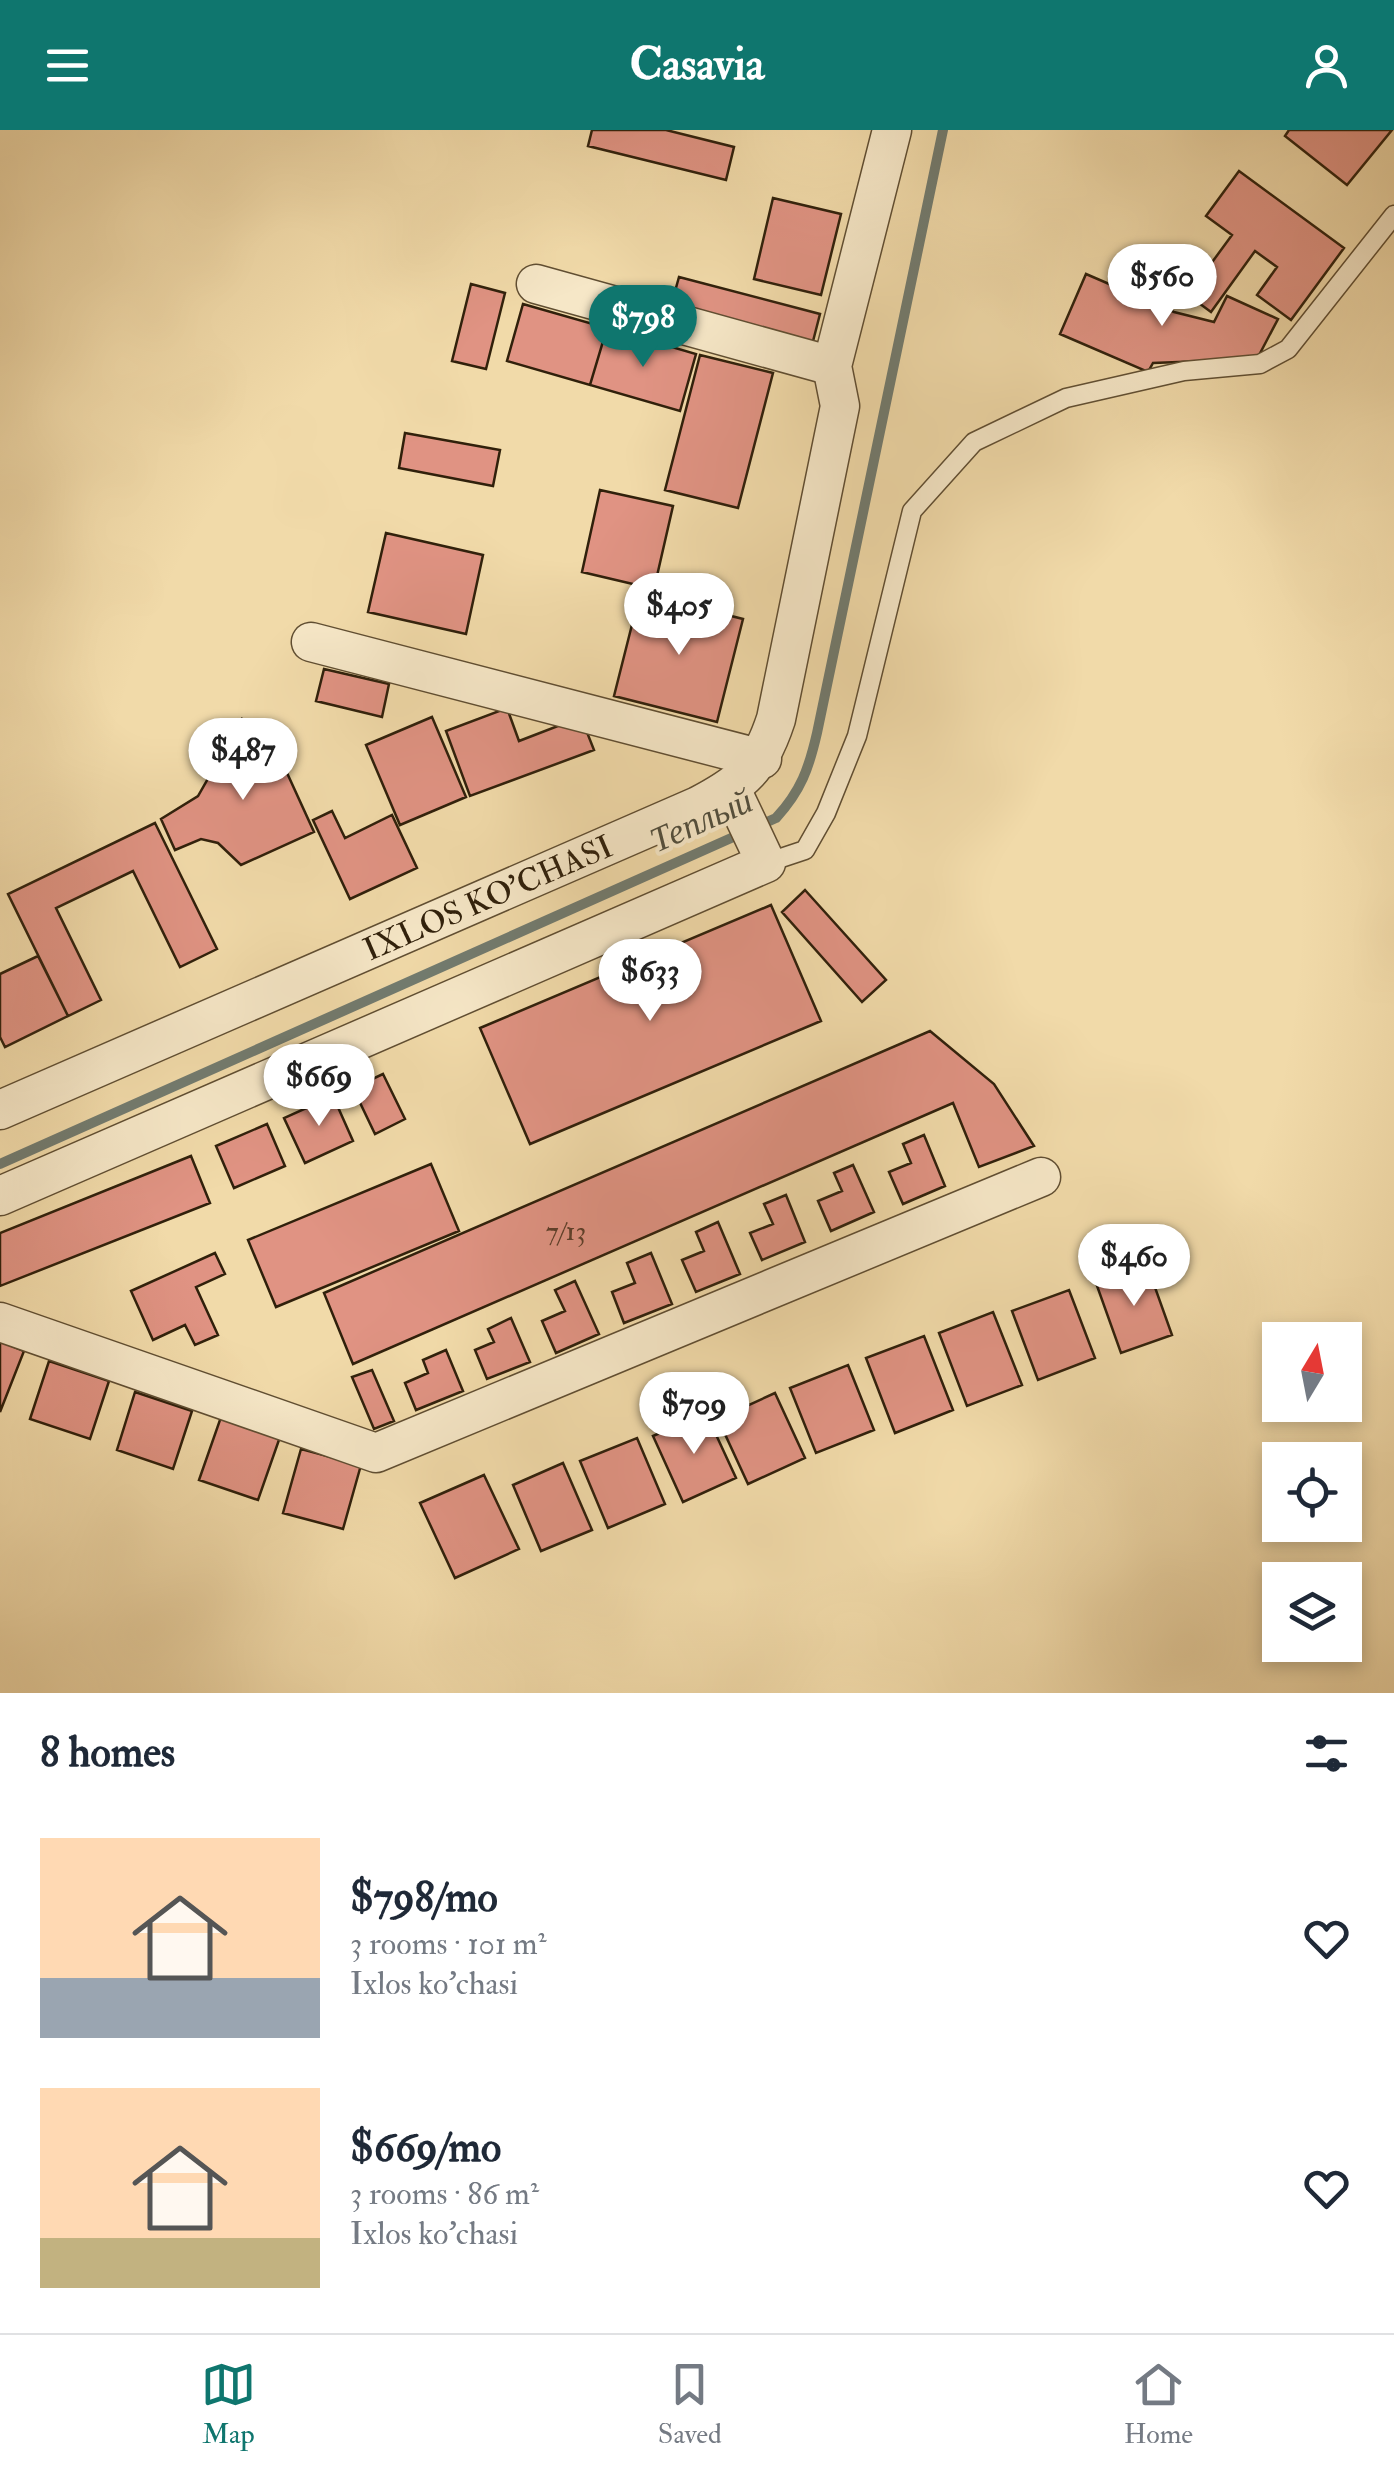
<!DOCTYPE html>
<html lang="en">
<head>
<meta charset="utf-8">
<style>
  body { margin:0; font-family:"IM FELL Double Pica",serif; background:#f2f2f3; color:#1f2937; height:100vh; display:flex; flex-direction:column; font-size:38px; white-space:nowrap }
  * { box-sizing:border-box; margin:0 }
  p { font-size:32px; color:#747a83 }
  .icon { flex:none; width:55px; height:55px; fill:none; stroke:currentColor; stroke-width:2; stroke-linecap:round; stroke-linejoin:round }
  .map { position:relative; height:1563px; overflow:hidden }
  .drawer { display:flex; flex-direction:column; background:#fff; flex:1 }
  .drawer>* { flex:none }
  .needle { width:65px; rotate:10deg }
  .tools { position:absolute; left:1262px; top:1192px; display:grid; gap:20px }
  .tools a { display:grid; place-items:center; width:100px; height:100px; border-radius:0px; background:#fff; box-shadow:0 5px 15px #0003; font-size:50px }
  .price { position:absolute; translate:-50% -85px; padding:0 22px; border-radius:35px; background:#fff; color:#222; font-size:32px; line-height:65px; filter:drop-shadow(0 2px 5px #0008) }
  .price::after { content:''; position:absolute; left:50%; top:60px; width:30px; height:22px; margin-left:-15px; background:inherit; clip-path:polygon(0 0,100% 0,50% 100%) }
  .price.selected { background:#0f766e; color:#fff }
  ul { padding:0; list-style:none }
  li { display:flex; align-items:center; gap:30px; height:250px; padding:0 40px }
  li span { display:grid; place-items:center; flex:none; width:280px; height:200px; border-radius:0px; color:#555 }
  li>.icon { margin-inline-start:auto }
  span .icon { width:120px; height:120px; fill:#fffc; stroke-width:1 }
  li b { font-size:42px }
  h2 { display:flex; justify-content:space-between; align-items:center; height:120px; padding:0 40px; font-size:42px }
  header { display:flex; justify-content:space-between; align-items:center; height:130px; padding:0 40px; background:#0f766e; color:#fff; font-size:45px; font-weight:700 }
  .tabs { display:flex; justify-content:space-around; align-items:center; height:140px; border-top:2px solid #e0e1e3; background:#fff; font-size:28px; color:#747a83 }
  .tabs a { display:grid; justify-items:center; gap:5px }
  .tabs .selected { color:#0f766e }
  .map>svg:first-child { display:block }
  .lines { fill:none; stroke-linecap:round; stroke-linejoin:round }
  .stream { stroke:#727b6f; stroke-width:10 }
  .building { fill:#e09383; stroke:#30200b; stroke-width:2.5 }
  .service-casing { stroke:#604e32; stroke-width:21 }
  .minor-casing { stroke:#604e32; stroke-width:41 }
  .service { stroke:#f6e7c7; stroke-width:18 }
  .minor { stroke:#f6e7c7; stroke-width:38 }
  .labels { text-anchor:middle; stroke-width:8; stroke-linejoin:round; paint-order:stroke }
  .number-label { font-size:28px; fill:#5c3d29 }
  .street-label { font-size:32px; fill:#30200b; stroke:#f6e7c7 }
  .water-label { font-size:35px; font-style:italic; fill:#514e3d; stroke:#f6e7c7 }
</style>
</head>
<body>
<header><svg class="icon" aria-label="menu" viewBox="0 0 24 24"><path d="M4 6h16M4 12h16M4 18h16"/></svg>Casavia<svg class="icon" aria-label="person" viewBox="0 0 24 24"><circle cx="12" cy="8" r="4"/><path d="M4 21q1-7 8-7t8 7"/></svg></header>
<div class="map">
<svg width="1394" height="1563" viewBox="0 0 1394 1563">
  <rect width="100%" height="100%" fill="#f1daa9"/>
  <filter id="stains"><feTurbulence type="fractalNoise" baseFrequency=".002" numOctaves="4"/><feColorMatrix values="0 0 0 0 .2 0 0 0 0 .09 0 0 0 0 .02 0 0 0 .5 -.17"/></filter>
  <radialGradient id="worn" r=".72"><stop offset=".6" stop-color="#630" stop-opacity="0"/><stop offset="1" stop-color="#630" stop-opacity=".3"/></radialGradient>
  <g class="lines">
    <path class="stream" d="M0 1034 776 688C801 661 809 638 817 603L943 0"/>
  </g>
  <path class="building" d="M592 0H666L734 17 726 50 588 16Z
    M1289 0H1392L1347 55 1285 6Z
    M1239 41 1344 118 1291 190 1257 165 1277 137 1255 121 1211 182 1188 165 1232 105 1206 86Z
    M773 68 841 84 821 165 754 149Z
    M1086 144 1174 182 1214 192 1227 166 1278 189 1257 229 1153 233 1148 242 1060 204Z
    M679 147 820 184 811 219 669 183Z
    M471 154 505 163 486 239 452 231Z
    M523 174 607 198 590 255 507 231Z
    M607 198 696 224 680 281 590 255Z
    M700 225 773 243 738 378 665 360Z
    M405 303 500 320 493 356 399 338Z
    M600 360 673 376 654 459 582 442Z
    M386 403 483 425 466 504 368 482Z
    M640 463 743 489 717 592 614 566Z
    M324 539 389 554 382 587 316 571Z
    M507 578 519 611 581 587 594 620 470 666 446 601Z
    M432 587 466 667 400 695 366 615Z
    M242 589 277 621 314 702 241 735 218 713 201 709 175 720 161 689 198 666Z
    M332 681 345 708 392 685 417 738 350 769 313 690Z
    M155 693 217 819 180 837 133 741 56 778 101 870 68 886 8 764Z
    M805 760 886 850 862 872 782 782Z
    M771 775 821 891 530 1014 480 898Z
    M38 826 68 886 5 917 0 907V844Z
    M930 901 994 954 1034 1016 979 1037 953 973 353 1234 324 1163Z
    M383 944 405 989 375 1004 353 958Z
    M333 966 353 1011 305 1033 284 988Z
    M267 994 285 1036 234 1058 216 1016Z
    M924 1005 945 1056 903 1074 889 1042 911 1033 903 1014Z
    M191 1026 210 1073 0 1156V1103Z
    M431 1034 459 1101 276 1177 248 1110Z
    M853 1035 874 1082 831 1101 818 1071 842 1061 834 1043Z
    M786 1065 805 1112 762 1130 750 1103 773 1094 764 1074Z
    M718 1092 740 1144 696 1162 682 1130 704 1121 696 1102Z
    M215 1123 225 1144 196 1157 218 1205 195 1215 185 1195 153 1210 131 1161Z
    M651 1123 672 1174 624 1193 612 1162 635 1153 627 1133Z
    M1147 1135 1172 1205 1121 1223 1096 1153Z
    M575 1151 599 1204 556 1223 542 1191 565 1181 555 1160Z
    M1069 1160 1095 1228 1038 1250 1012 1181Z
    M993 1182 1022 1255 967 1276 939 1203Z
    M511 1188 530 1232 487 1249 475 1220 494 1212 488 1199Z
    M924 1206 953 1280 895 1303 866 1228Z
    M0 1211 24 1221 0 1282Z
    M446 1220 463 1261 416 1280 405 1253 428 1243 423 1230Z
    M49 1231 109 1251 90 1309 30 1289Z
    M848 1235 874 1300 816 1323 790 1258Z
    M372 1240 394 1291 374 1299 352 1247Z
    M135 1262 192 1281 173 1339 117 1320Z
    M775 1263 805 1328 748 1354 718 1289Z
    M706 1283 736 1348 683 1372 653 1306Z
    M221 1287 280 1307 258 1370 199 1350Z
    M637 1308 665 1374 608 1398 580 1331Z
    M301 1319 361 1335 343 1399 283 1383Z
    M563 1333 592 1400 541 1421 513 1355Z
    M484 1345 519 1419 455 1448 420 1373Z"/>
  <g class="lines">
    <g class="service-casing">
      <path id="service" d="M766 733 805 720 826 683 857 606 912 381 974 312 1066 268 1184 241 1260 234 1288 219 1394 85"/>
    </g>
    <g class="minor-casing">
      <g id="minor">
        <path d="M536 154 832 236"/>
        <path d="M311 512 762 629"/>
        <path id="s1" d="M0 980 698 676C744 652 760 638 776 589L840 276 832 236 892 0"/>
        <path d="M0 1066 766 733 731 659"/>
        <path d="M0 1192 376 1323 1041 1047"/>
      </g>
    </g>
    <use href="#service" class="service"/>
    <use href="#minor" class="minor"/>
  </g>
  <g class="labels">
    <g class="number-label">
      <text x="566" y="1110">7/13</text>
    </g>
    <g class="street-label">
      <text dy="11" stroke="none"><textPath href="#s1" startOffset="532">IXLOS KO'CHASI</textPath></text>
    </g>
    <g class="water-label">
      <text transform="translate(701 690) rotate(-24)" y="12">Теплый</text>
    </g>
  </g>
  <rect width="100%" height="100%" filter="url(#stains)"/>
  <rect width="100%" height="100%" fill="url(#worn)"/>
</svg>
<div class="tools">
<a><svg class="needle" viewBox="-14 -14 28 28"><path d="M0-13l5 13h-10z" fill="#e53935"/><path d="M0 13l5-13h-10z" fill="#747a83"/></svg></a>
<a><svg class="icon" aria-label="locate" viewBox="0 0 24 24"><circle cx="12" cy="12" r="6"/><path d="M12 2v4M12 18v4M2 12h4M18 12h4"/></svg></a>
<a><svg class="icon" aria-label="layers" viewBox="0 0 24 24"><path d="M12 4l9 5-9 5-9-5zM3 14l9 5 9-5"/></svg></a>
</div>
<b class="price" style="left:1162px;top:199px">$560</b>
<b class="price selected" style="left:643px;top:240px">$798</b>
<b class="price" style="left:679px;top:528px">$405</b>
<b class="price" style="left:243px;top:673px">$487</b>
<b class="price" style="left:650px;top:894px">$633</b>
<b class="price" style="left:319px;top:999px">$669</b>
<b class="price" style="left:1134px;top:1179px">$460</b>
<b class="price" style="left:694px;top:1327px">$709</b>
</div>
<section class="drawer">
<h2>8 homes<svg class="icon" aria-label="filters" viewBox="0 0 24 24"><path d="M4 7h16M4 17h16"/><circle cx="9" cy="7" r="2"/><circle cx="15" cy="17" r="2"/></svg></h2>
<ul>
<li><span style="background:linear-gradient(#ffd9b3 70%,#9aa5b1 0)"><svg class="icon" aria-label="home" viewBox="0 0 24 24"><path d="M3 11l9-7 9 7M6 9v11h12V9"/></svg></span><div><b>$798/mo</b><p>3 rooms · 101 m²</p><p>Ixlos ko'chasi</p></div><svg class="icon" aria-label="heart" viewBox="0 0 24 24"><path d="M12 20l-8-8c-3-5 5-10 8-4 3-6 11-1 8 4z"/></svg></li>
<li><span style="background:linear-gradient(#ffd9b3 75%,#c2b280 0)"><svg class="icon" aria-label="home" viewBox="0 0 24 24"><path d="M3 11l9-7 9 7M6 9v11h12V9"/></svg></span><div><b>$669/mo</b><p>3 rooms · 86 m²</p><p>Ixlos ko'chasi</p></div><svg class="icon" aria-label="heart" viewBox="0 0 24 24"><path d="M12 20l-8-8c-3-5 5-10 8-4 3-6 11-1 8 4z"/></svg></li>
</ul>
</section>
<nav class="tabs">
<a class="selected"><svg class="icon" aria-label="map" viewBox="0 0 24 24"><path d="M3 6l6-2 6 2 6-2v14l-6 2-6-2-6 2zM9 4v14M15 6v14"/></svg>Map</a>
<a><svg class="icon" aria-label="saved" viewBox="0 0 24 24"><path d="M7 4h10v16l-5-4-5 4z"/></svg>Saved</a>
<a><svg class="icon" aria-label="home" viewBox="0 0 24 24"><path d="M3 11l9-7 9 7M6 9v11h12V9"/></svg>Home</a>
</nav>
</body>
</html>
